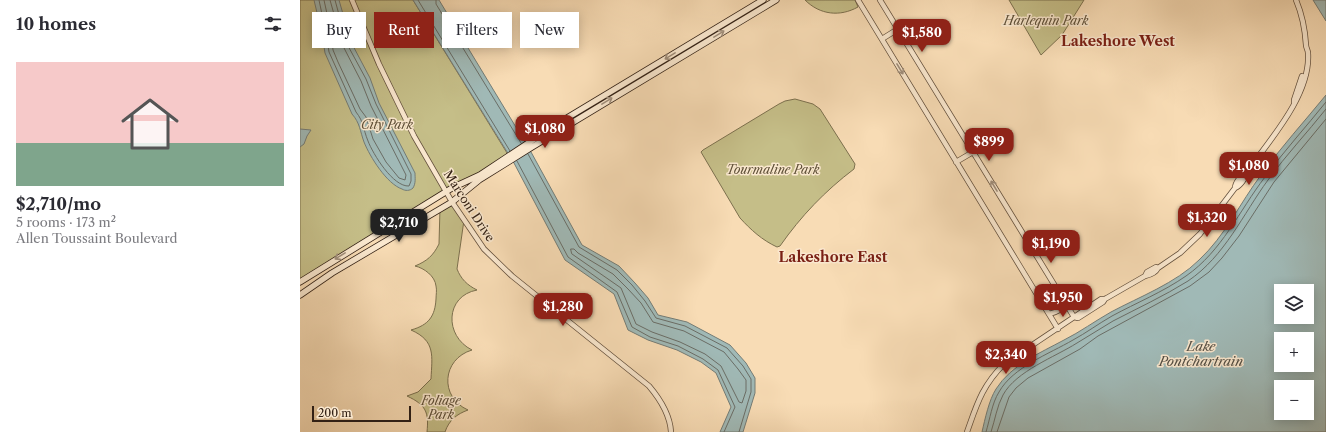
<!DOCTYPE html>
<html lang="en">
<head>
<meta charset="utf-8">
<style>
  body { margin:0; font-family:"Libre Caslon Text",serif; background:#f7f7f7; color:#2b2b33; height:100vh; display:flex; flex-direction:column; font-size:15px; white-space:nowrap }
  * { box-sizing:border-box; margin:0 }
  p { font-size:13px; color:#7c7c81 }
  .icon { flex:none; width:22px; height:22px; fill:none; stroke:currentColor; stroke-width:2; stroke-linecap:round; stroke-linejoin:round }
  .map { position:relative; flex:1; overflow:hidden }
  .side { display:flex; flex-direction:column; background:#fff; width:300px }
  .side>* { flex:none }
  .banner { position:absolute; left:12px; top:12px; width:380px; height:36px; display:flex; gap:8px }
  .tools { position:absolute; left:974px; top:284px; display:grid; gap:8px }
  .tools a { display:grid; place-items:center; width:40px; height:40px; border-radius:0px; background:#fff; box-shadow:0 2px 10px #0003; font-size:20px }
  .scale { position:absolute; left:12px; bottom:10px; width:99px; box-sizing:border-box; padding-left:4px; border:2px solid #332115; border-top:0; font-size:11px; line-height:14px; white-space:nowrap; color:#332115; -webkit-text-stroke:3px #fae8cf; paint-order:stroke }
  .price { position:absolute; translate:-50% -34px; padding:0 9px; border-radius:8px; background:#8f2418; color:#fff; font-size:13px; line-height:26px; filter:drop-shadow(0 1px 2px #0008) }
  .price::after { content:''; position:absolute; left:50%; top:24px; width:12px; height:9px; margin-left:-6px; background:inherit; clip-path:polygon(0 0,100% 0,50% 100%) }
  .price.selected { background:#222; color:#fff }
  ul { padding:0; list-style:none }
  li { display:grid; align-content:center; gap:8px; height:212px; padding:0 16px }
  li+li { border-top:1px solid #e1e1e2 }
  li span { display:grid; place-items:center; height:124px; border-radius:0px; color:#555 }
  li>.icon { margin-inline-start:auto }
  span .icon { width:72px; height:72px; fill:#fffc; stroke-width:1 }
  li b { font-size:17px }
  h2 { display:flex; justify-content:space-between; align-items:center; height:48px; padding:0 16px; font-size:17px }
  .pill { padding:0 14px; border-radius:0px; background:#fff; box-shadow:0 2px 10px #0003; font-size:14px; line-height:36px }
  .pill.selected { background:#8f2418; color:#fff }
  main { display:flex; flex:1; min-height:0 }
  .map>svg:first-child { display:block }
  .green { fill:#c5be88; stroke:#7c704e }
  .water { fill:#a0b9b6; stroke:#747c76; fill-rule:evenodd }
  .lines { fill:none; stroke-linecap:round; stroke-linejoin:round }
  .shore { stroke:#6a6d66; stroke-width:1 }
  .tertiary-casing { stroke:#64503d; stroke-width:6 }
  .secondary-casing { stroke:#332115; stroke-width:7 }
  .tertiary { stroke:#fae8cf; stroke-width:4.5 }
  .secondary { stroke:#fae8cf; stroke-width:5.5 }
  .oneway { stroke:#a08e7b }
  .labels { text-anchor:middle; stroke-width:3; stroke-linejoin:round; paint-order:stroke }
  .park-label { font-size:12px; font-style:italic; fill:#5f5038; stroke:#fae8cf }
  .street-label { font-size:12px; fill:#332115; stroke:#fae8cf }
  .water-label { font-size:13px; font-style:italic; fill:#544f45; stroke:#fae8cf }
  .quarter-label { font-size:14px; font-weight:bold; fill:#7a1f14; stroke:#fae8cf }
</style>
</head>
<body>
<main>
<section class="side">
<h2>10 homes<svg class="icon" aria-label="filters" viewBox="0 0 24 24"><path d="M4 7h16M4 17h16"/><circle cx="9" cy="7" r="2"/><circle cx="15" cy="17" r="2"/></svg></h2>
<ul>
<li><span style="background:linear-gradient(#f6c9c9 65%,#7fa58c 0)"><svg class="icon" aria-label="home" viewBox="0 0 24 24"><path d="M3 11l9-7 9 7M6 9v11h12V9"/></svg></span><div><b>$2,710/mo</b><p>5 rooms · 173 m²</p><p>Allen Toussaint Boulevard</p></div></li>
</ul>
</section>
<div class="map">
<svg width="1026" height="432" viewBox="0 0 1026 432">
  <rect width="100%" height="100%" fill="#f8dcb5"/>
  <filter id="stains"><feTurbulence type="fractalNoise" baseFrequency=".005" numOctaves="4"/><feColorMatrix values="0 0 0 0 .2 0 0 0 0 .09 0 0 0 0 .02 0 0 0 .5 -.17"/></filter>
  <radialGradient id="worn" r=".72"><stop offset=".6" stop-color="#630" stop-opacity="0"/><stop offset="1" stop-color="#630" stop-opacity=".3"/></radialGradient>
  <path class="green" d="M0 0H113L207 153 200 162 160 184 0 282Z
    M505 0H555L558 7C540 17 520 15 505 0Z
    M709 0H784L762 35 741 55Z
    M495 99 513 104 520 109 555 164 554 169C525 191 501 216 480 246L477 247C462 240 451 230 440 218L401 152 403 150 479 104 485 101Z
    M152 202 164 220 157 269C161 279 167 285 177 290 145 296 144 336 172 350 142 359 139 397 168 410 157 414 149 420 145 432H127C129 412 126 405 107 396L118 392 131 379C132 356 136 341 111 330 129 325 135 316 136 299 136 295 137 290 136 286 135 276 124 268 115 266 127 261 133 256 139 244L140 208Z"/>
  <path class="water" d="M14 0H39L51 42 70 78 79 103 115 173C115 178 116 183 113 188 110 191 105 191 102 189 87 184 70 157 64 142 60 131 60 123 52 114L25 53 22 34Z
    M113 0H139L231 152 282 245 319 266 335 283 348 298 358 315 387 322 430 345 446 363 455 378V393L443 432H420L431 407 416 373 401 362 377 350 348 340 328 330 314 294 265 260 214 163Z
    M1013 0H1026V21Z
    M1026 95V432H682C685 419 689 400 696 389 711 365 740 353 764 340 780 332 795 321 811 312 839 297 876 283 899 260 925 236 940 203 961 175 981 147 1004 122 1026 95ZM981 291H1007V317H981ZM981 339H1007V365H981ZM981 387H1007V413H981Z
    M0 129 11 130 7 136 4 144 0 147Z"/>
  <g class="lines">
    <path class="shore" d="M19 0 26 33 29 52 56 112C64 122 63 129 68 141 73 154 93 187 109 186L111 181V174L76 104 66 79 47 44 35 0
      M24 0 31 32 33 50 38 62 60 109 66 117 73 139 86 162 99 178 105 180 106 175 71 106 61 81 43 46 30 0
      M118 0 210 151
      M136 0V4L221 143
      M228 154 279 247 317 270 332 285 345 301 356 318 385 326 427 348 443 366 451 379V392L439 432
      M217 161 268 257 317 292 332 327 350 337 378 346 403 359 418 370 435 407 424 432
      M271 249H274L278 253 313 274 328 289 341 303 353 322 384 331 424 352 438 369 446 380V391L442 403 439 402 421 366 405 354 380 342 352 332 336 324 321 288 272 254Z
      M686 432C690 419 692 403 699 392 713 367 749 354 773 340 786 333 798 324 812 316 836 303 863 292 886 276 922 251 939 211 965 177 984 151 1006 127 1026 102
      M691 432C695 420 697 406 703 395 716 371 755 357 777 343 789 336 801 328 813 321 838 308 864 296 888 281 925 256 943 214 968 180 986 155 1007 133 1026 109
      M697 432 709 397 716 388 728 378 780 349 798 336 890 286 909 272 922 258 939 236 974 182 1026 119"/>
    <g class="tertiary-casing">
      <path id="tertiary" d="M52 0 79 64 114 136 152 202 184 249 212 276 349 386C360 399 370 414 371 432
        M558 0 758 329
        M580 0 774 317
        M582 39 598 29
        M994 103V100L1002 76
        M656 162 673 152
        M935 188C940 186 946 178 946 173
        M845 276 847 272 856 267 858 268
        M749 314C757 312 761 310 765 303
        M774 317 778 318 803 302 805 299
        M667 432C677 404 682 386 704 364L801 299H805L845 276C850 275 856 272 858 268L880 253 900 234 935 188C935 183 941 175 946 173 969 141 1011 95 1008 53 1008 50 1006 48 1006 45 1005 29 1002 14 996 0"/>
    </g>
    <g class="secondary-casing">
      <path id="secondary" d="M0 282 152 188 180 175 257 124 463 0
        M0 295 32 273 152 202 179 180 232 147 476 0"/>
    </g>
    <use href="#tertiary" class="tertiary"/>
    <use href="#secondary" class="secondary"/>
  </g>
  <defs><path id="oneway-shaft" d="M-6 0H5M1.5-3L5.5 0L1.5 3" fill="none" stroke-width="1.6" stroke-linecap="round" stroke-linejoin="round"/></defs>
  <g class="oneway">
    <use href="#oneway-shaft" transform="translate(419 34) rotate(-31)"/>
    <use href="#oneway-shaft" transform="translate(370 56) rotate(149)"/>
    <use href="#oneway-shaft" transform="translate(600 69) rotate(59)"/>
    <use href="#oneway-shaft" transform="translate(307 101) rotate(-31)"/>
    <use href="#oneway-shaft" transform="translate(694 186) rotate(-121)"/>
    <use href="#oneway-shaft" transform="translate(40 256) rotate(149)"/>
  </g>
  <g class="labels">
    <g class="park-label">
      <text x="746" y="25">Harlequin Park</text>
      <text x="87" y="129">City Park</text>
      <text x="473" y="174">Tourmaline Park</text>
      <text x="141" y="405">Foliage<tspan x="141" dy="14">Park</tspan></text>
    </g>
    <g class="street-label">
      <text transform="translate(169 206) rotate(57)" y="4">Marconi Drive</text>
    </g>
    <g class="water-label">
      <text x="901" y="351">Lake<tspan x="901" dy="15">Pontchartrain</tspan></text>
    </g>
    <g class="quarter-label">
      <text x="818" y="46">Lakeshore West</text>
      <text x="533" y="262">Lakeshore East</text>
    </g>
  </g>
  <rect width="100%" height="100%" filter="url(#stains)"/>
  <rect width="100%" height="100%" fill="url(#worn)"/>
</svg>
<div class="tools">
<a><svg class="icon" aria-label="layers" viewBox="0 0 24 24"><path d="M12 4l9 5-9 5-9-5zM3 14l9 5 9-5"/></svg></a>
<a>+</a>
<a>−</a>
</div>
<div class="scale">200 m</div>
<b class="price" style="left:622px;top:53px">$1,580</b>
<b class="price" style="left:245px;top:149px">$1,080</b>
<b class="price" style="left:689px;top:162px">$899</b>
<b class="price" style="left:949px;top:186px">$1,080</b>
<b class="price" style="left:907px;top:238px">$1,320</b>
<b class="price selected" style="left:99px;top:243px">$2,710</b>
<b class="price" style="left:751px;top:264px">$1,190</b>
<b class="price" style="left:763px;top:318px">$1,950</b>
<b class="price" style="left:263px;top:327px">$1,280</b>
<b class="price" style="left:706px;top:375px">$2,340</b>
<div class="banner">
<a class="pill">Buy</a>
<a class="pill selected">Rent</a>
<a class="pill">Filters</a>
<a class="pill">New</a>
</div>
</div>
</main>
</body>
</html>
